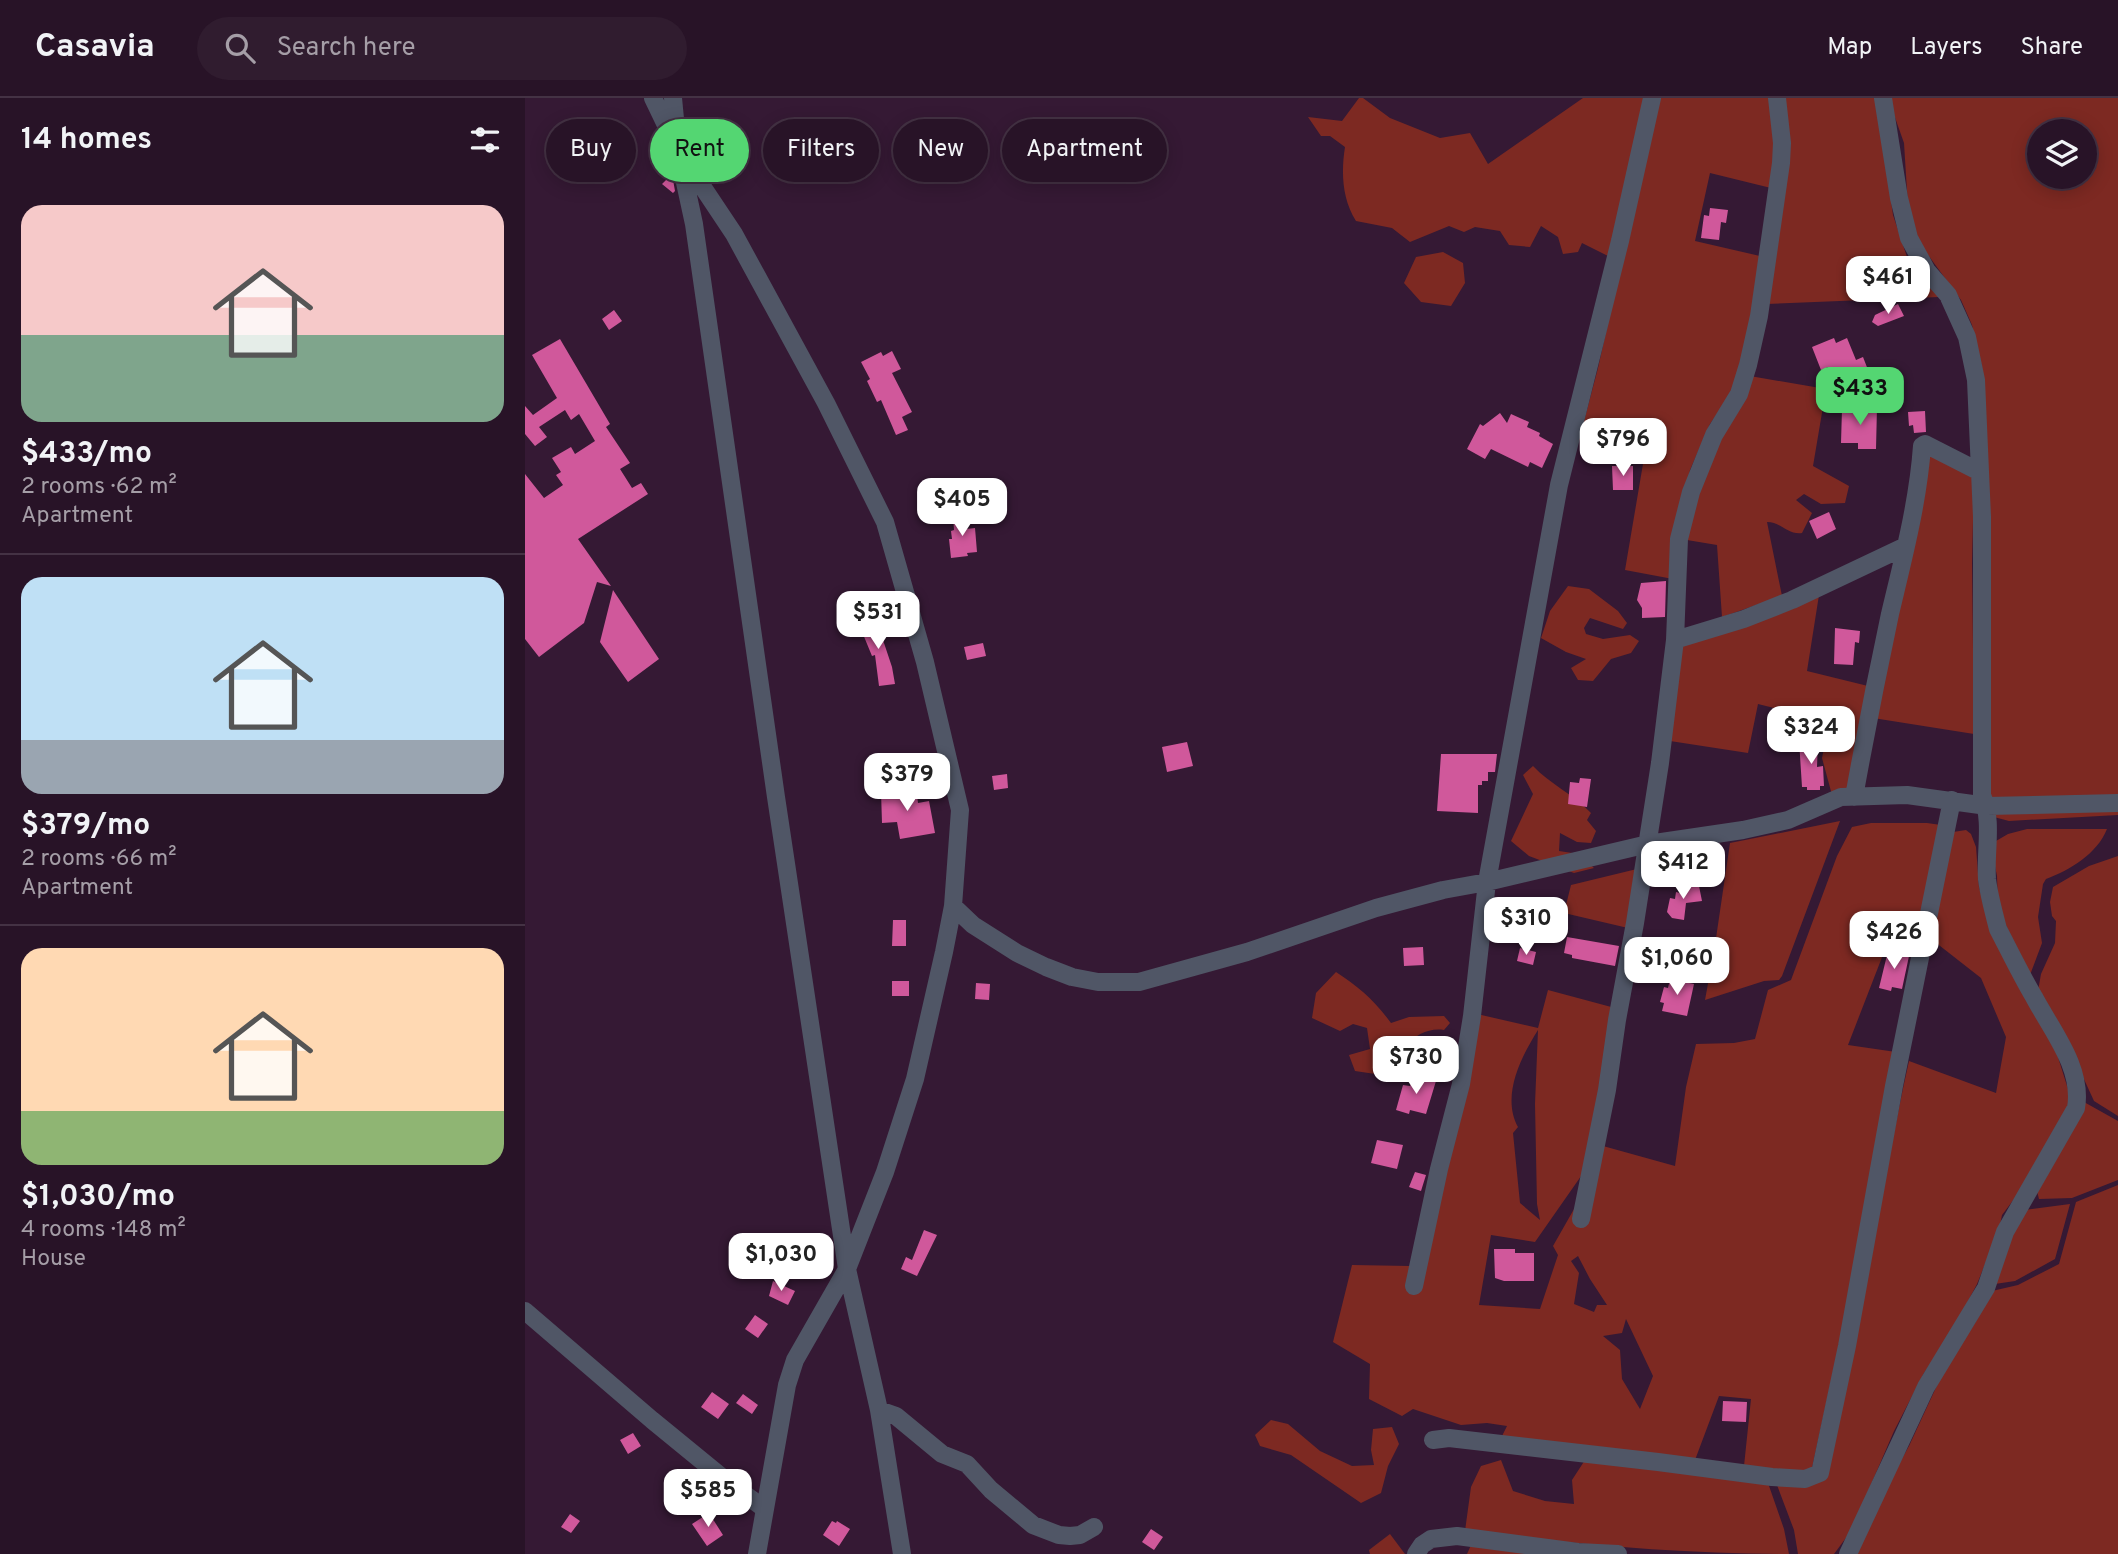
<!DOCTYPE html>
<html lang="en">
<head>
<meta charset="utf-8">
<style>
  body { margin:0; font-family:Overpass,sans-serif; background:#301c2f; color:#f1f3f6; height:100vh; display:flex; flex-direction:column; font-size:26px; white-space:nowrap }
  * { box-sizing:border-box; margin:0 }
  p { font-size:23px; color:#a59ea7 }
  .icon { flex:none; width:38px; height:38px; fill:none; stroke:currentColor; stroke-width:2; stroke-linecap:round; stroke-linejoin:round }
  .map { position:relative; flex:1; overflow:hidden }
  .sheet { display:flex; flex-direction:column; background:#281327; width:525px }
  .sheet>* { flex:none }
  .hud { position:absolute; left:21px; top:21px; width:665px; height:63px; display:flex; gap:14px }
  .controls { position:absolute; left:1502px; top:21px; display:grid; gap:14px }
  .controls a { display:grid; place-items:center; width:70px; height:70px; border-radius:50%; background:#281327; box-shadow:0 4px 18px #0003,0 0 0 2px #443244; font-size:35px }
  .price { position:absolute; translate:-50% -60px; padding:0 16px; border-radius:14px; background:#fff; color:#222; font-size:23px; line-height:46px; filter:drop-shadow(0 2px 4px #0008) }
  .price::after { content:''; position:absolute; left:50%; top:42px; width:21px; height:16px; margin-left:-10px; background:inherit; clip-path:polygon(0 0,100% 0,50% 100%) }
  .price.selected { background:#54d672; color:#111 }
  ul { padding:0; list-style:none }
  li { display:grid; align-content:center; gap:14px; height:371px; padding:0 21px }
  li+li { border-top:2px solid #443244 }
  li span { display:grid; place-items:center; height:217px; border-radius:21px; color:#555 }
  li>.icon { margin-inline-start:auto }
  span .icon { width:126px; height:126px; fill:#fffc; stroke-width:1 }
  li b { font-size:30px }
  h2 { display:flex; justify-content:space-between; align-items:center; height:84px; padding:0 21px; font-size:30px }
  .pill { padding:0 24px; border-radius:32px; background:#281327; box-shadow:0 4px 18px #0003,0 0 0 2px #443244; font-size:24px; line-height:63px }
  .pill.selected { background:#54d672; color:#111 }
  header { display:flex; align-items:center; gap:42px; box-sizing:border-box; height:98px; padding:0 35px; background:#281327; border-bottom:2px solid #443244 }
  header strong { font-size:33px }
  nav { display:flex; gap:38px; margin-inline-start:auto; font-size:24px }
  .search { width:490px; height:63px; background:#301c2f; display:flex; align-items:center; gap:18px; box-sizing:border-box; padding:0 24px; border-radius:38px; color:#a59ea7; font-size:26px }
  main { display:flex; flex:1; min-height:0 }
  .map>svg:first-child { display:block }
  .green { fill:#7d2922; fill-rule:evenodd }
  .building { fill:#d0589b }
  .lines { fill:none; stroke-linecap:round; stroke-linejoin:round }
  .minor { stroke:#505666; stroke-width:18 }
</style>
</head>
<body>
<header>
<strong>Casavia</strong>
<div class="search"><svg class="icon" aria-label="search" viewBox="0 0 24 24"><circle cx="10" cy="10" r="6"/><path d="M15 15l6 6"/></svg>Search here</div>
<nav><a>Map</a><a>Layers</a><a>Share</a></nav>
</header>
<main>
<section class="sheet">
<h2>14 homes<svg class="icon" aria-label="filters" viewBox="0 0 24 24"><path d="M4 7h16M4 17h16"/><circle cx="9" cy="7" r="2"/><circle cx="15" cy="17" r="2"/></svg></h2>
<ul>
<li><span style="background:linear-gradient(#f6c9c9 60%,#7fa58c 0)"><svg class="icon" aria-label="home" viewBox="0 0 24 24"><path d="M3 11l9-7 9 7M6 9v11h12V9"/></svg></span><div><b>$433/mo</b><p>2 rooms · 62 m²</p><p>Apartment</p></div></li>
<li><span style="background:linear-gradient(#bfe0f5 75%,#9aa5b1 0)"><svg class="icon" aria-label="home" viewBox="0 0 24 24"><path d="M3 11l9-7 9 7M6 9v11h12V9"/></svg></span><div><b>$379/mo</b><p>2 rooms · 66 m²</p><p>Apartment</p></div></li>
<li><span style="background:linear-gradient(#ffd9b3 75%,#8fb573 0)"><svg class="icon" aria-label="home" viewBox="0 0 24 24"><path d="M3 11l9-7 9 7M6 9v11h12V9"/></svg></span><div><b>$1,030/mo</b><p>4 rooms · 148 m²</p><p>House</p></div></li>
</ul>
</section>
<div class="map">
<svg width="1593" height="1456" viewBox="0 0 1593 1456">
  <rect width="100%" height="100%" fill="#351934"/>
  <path class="green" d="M834 0H838L865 20 915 40 945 35 963 66 1058 0H1121L1083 158 1057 145 1053 154 1038 156 1033 139 1016 128 1005 149 984 147 975 133 950 129 939 134 924 128 885 144 867 130 831 123C817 101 816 74 820 49L805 38H796L783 19 817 23Z
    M1133 0H1246L1250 51 1246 90 1185 75 1170 143 1235 158 1229 208 1210 290 1185 326 1165 372 1148 481 1100 472 1119 360 1054 342 1073 270Z
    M1258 0H1352L1368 117 1383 162 1414 199 1241 206Z
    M1366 0H1593V717L1484 723 1469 719 1463 702 1457 269 1447 227 1436 202 1395 146 1383 109 1379 45 1367 11ZM1514 33H1559V79H1514Z
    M918 154 938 165 940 185 926 208 896 204 879 185 891 159Z
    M1225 278 1301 291 1288 368 1324 388 1320 405 1296 406 1279 396 1271 402 1287 415 1277 435C1263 437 1256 424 1242 424L1257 498 1197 519 1192 447 1162 442 1170 407 1193 340Z
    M1402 355 1449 379 1447 465 1449 636 1348 620Z
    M1043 488 1064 491 1093 513 1102 525 1098 531 1065 520 1059 530 1061 536 1078 541 1105 537 1114 543 1106 555 1086 561 1068 583 1053 582 1046 570 1061 561 1041 554 1016 540 1025 513Z
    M1294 497 1282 573 1343 588 1323 697H1307L1297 660 1301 640 1312 626 1233 606 1223 655 1145 643 1154 552 1159 545Z
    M1008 668C1025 686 1048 696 1066 715L1062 722 1071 733 1066 745 1052 744 1035 735 1034 753 1054 756 1069 770 1049 775 1004 758 986 743 1008 696 998 677Z
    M1315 723 1257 878 1254 882 1239 883 1180 902 1190 847 1205 745Z
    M1346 725H1402L1416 727 1395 842 1366 836 1323 947 1371 954 1317 1233 1287 1370 1275 1375 1219 1368 1226 1301 1194 1298 1170 1362 975 1342 982 1328 962 1325 936 1327 888 1311 877 1318 844 1301 845 1266 808 1244 827 1167 885 1168 952 916 1013 930 1023 892 1090 910 1061 1071 1010 1144 966 1137 954 1207 1015 1211 1033 1157 1028 1148 1057 1097 1078 1048 1150 1068 1161 989 1171 946 1209 945 1230 941 1243 892 1266 882 1312 758 1327 729ZM1013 932 1010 1006 1012 1106 1015 1122 995 1105 988 1035 993 1029C976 998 996 959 1013 932ZM1053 1158 1065 1181 1082 1207H1072L1069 1214 1049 1206 1054 1175 1046 1163ZM1101 1221 1128 1278 1115 1311 1097 1281 1095 1252 1078 1238 1097 1235Z
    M1502 731H1582C1572 756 1545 772 1521 781L1518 786 1513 819 1517 845 1505 877 1473 811 1472 778 1468 758 1471 743 1483 736Z
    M1441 732 1446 736 1451 749 1454 789 1467 834 1532 956 1543 991V1012L1508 1076 1477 1117 1474 1132 1452 1186 1428 1232 1399 1275 1369 1333 1326 1433 1309 1456H1273L1269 1432 1252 1387 1291 1386C1305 1334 1320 1283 1332 1230 1351 1141 1364 1051 1384 963L1471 995 1481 939 1456 880 1410 844 1413 805 1428 734Z
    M1593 758V1018L1569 1003 1547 955 1513 893 1516 876 1530 845 1531 823 1527 818 1525 804 1528 789 1564 768Z
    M1116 770 1103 830 1039 815 1046 787Z
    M811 874C833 888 850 903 866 925L884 919 919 918 925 925 919 932C889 928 875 956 857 977L830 973 824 957 845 951 842 930 828 926 815 933 787 920 791 895Z
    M1559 1004 1593 1023V1082L1547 1100 1514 1101 1512 1093Z
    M1593 1087V1456H1331L1356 1398 1384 1348 1420 1270 1450 1225 1467 1193 1493 1187 1534 1166 1551 1104Z
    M1545 1106 1530 1161 1490 1183 1470 1186 1477 1161 1499 1112Z
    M746 1322 763 1326 795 1353 827 1368 849 1367 846 1352 848 1331 867 1329 874 1346 863 1368 856 1395 836 1405 766 1357 735 1348 730 1337Z
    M976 1362 988 1393 1020 1403 1049 1406 1047 1382 1060 1362 1243 1385 1259 1431 1264 1456C1155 1456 1048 1446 940 1433L946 1389 956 1368Z
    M865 1436 880 1456H845L844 1452Z
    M947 1445 1035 1456H942Z"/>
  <path class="building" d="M147 76 150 93 148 95 137 86Z
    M1185 110 1203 112 1201 125 1196 124 1194 142 1176 140 1179 117 1184 118Z
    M1373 206 1379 218 1353 228 1347 224 1350 217Z
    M89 212 97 223 84 232 77 221Z
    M1309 240 1311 245 1322 240 1331 262 1338 259 1345 277 1329 284 1326 275 1309 282 1303 269 1296 272 1287 249Z
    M35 241 85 326 81 329 105 365 95 371 107 390 116 385 123 396 53 441 86 488 72 484 59 525 14 559 0 541V376L19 400 38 387 31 377 36 374 27 360 46 349 50 356 70 343 54 316 46 322 40 312 14 329 22 339 10 348 0 336V308L8 317 32 300 7 257Z
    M367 253 376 271 367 275 387 314 377 319 383 332 371 337 356 302 352 304 342 283 345 281 336 264 356 254 358 258Z
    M1340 309H1352L1351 351H1333V345H1316L1317 311 1340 312Z
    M1400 313 1401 334 1389 335 1388 327 1384 328 1383 314Z
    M975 315 982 325 986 316 1004 324 1002 329 1015 335 1014 338 1028 346 1017 370 1005 364 1003 369 966 351 960 361 942 351 955 326 958 328Z
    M1087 368H1108V392H1088Z
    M1304 414 1311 431 1292 441 1284 423Z
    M441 417V431L450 430 452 454 442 455 443 458 426 460 424 441H427L426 433 429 432 428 418Z
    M1141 483 1140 519 1117 520V510L1112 502 1116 485Z
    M88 492 134 561 103 584 75 544Z
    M350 518 367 569 370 586 354 588 350 557 347 558 333 524Z
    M1310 530 1335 533 1334 545 1330 544 1328 567 1309 566Z
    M458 545 461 558 442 562 439 549Z
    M1274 642H1293L1292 669 1298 668 1299 688H1295V692H1282V689H1277Z
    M662 644 668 668 642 674 637 649Z
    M916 656H972L970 674H963V683H957V687H953V715L912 713Z
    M482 676 483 690 469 692 467 678Z
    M1055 680 1066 681 1062 709 1043 706 1045 684 1054 685Z
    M391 690 393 705 404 703 410 735 375 741 372 724 357 725 356 693Z
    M1156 786 1174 788 1177 803 1161 805 1159 822 1147 820 1142 814 1145 800 1150 801 1151 794 1155 795Z
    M368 822H381V848H367Z
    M1042 839 1094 848 1090 868 1047 860V857L1039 855Z
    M898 849 899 867 879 868 878 850Z
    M995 850 1011 854 1008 867 992 863Z
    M1363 853 1384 858 1377 891 1367 889 1366 893 1354 890Z
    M1145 881 1169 886 1162 918 1137 913 1139 905 1135 904 1139 889 1143 890Z
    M367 883H384V898H367Z
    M451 885 465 886 464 902 450 901Z
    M895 979 911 983 901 1016 885 1012 884 1016 871 1012 878 987 885 988 887 982 893 984Z
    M852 1042 878 1047 872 1071 846 1065Z
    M890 1074 901 1077 896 1093 884 1089Z
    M399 1132 412 1137 392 1178 376 1171 381 1159 387 1162Z
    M969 1151H990V1155H1009V1183H979L970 1180Z
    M248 1183 270 1193 263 1207 244 1198Z
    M230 1217 243 1226 233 1240 220 1231Z
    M187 1294 204 1306 193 1321 176 1309Z
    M218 1296 233 1307 227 1316 211 1305Z
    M1198 1303 1222 1304 1221 1324 1197 1323Z
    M108 1335 116 1348 103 1356 95 1342Z
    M184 1415 198 1437 182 1448 167 1426Z
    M45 1416 55 1423 46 1435 36 1429Z
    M307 1423 311 1425 312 1423 325 1431 314 1448 298 1437Z
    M626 1431 638 1439 629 1452 617 1444Z"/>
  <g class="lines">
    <path class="minor" d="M128 0 153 52 209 136 301 305 360 424 400 564 435 712 428 808 419 854 390 981 360 1074 322 1171 270 1262 262 1287 232 1456
      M148 0 153 52 169 126 251 699 322 1171 354 1312 377 1456
      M1150 542 1219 521 1267 502 1381 448
      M1329 699C1340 638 1352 577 1365 516 1378 461 1393 405 1397 348L1400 346 1455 374
      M428 808 448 827 492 855 521 869 547 879 573 884H614L722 854 851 810 918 792 962 784 1123 746 1218 732 1263 722 1316 699 1382 697 1462 708 1593 705
      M1056 1121 1082 992 1092 922 1110 825 1135 665 1150 542 1154 441 1166 394 1189 337 1214 296 1223 267 1234 218 1256 65 1257 45 1252 0
      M889 1188 914 1071 936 986 947 918 962 784 1034 387 1095 143 1127 0
      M0 1213 127 1322 204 1385 240 1411
      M354 1312 371 1318 417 1356 442 1366 466 1392 508 1427 534 1437 545 1438 555 1437 569 1429
      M908 1342 924 1340 1133 1364 1247 1379 1280 1381 1295 1375 1322 1248 1369 988 1427 702
      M891 1456 897 1447 906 1441 932 1438 1053 1454 1093 1456
      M1323 1456 1401 1289 1461 1190 1480 1134 1551 1010C1558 970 1527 933 1509 899 1496 877 1485 854 1473 831 1469 815 1464 798 1462 781 1460 754 1468 723 1457 697V419L1451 282 1442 239 1423 197 1402 173 1384 140 1374 100 1358 0"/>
  </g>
</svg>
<div class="controls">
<a><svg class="icon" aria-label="layers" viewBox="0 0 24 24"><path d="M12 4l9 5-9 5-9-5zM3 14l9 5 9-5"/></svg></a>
</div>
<b class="price" style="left:1363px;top:218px">$461</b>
<b class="price selected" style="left:1335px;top:329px">$433</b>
<b class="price" style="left:1098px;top:380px">$796</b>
<b class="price" style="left:437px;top:440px">$405</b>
<b class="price" style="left:353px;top:553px">$531</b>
<b class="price" style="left:1286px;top:668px">$324</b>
<b class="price" style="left:382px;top:715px">$379</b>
<b class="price" style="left:1158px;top:803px">$412</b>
<b class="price" style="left:1001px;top:859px">$310</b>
<b class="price" style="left:1369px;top:873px">$426</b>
<b class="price" style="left:1152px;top:899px">$1,060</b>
<b class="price" style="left:891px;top:998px">$730</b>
<b class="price" style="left:256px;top:1195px">$1,030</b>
<b class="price" style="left:183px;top:1431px">$585</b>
<div class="hud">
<a class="pill">Buy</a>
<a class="pill selected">Rent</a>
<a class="pill">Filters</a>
<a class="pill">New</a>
<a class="pill">Apartment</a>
</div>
</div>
</main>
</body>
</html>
